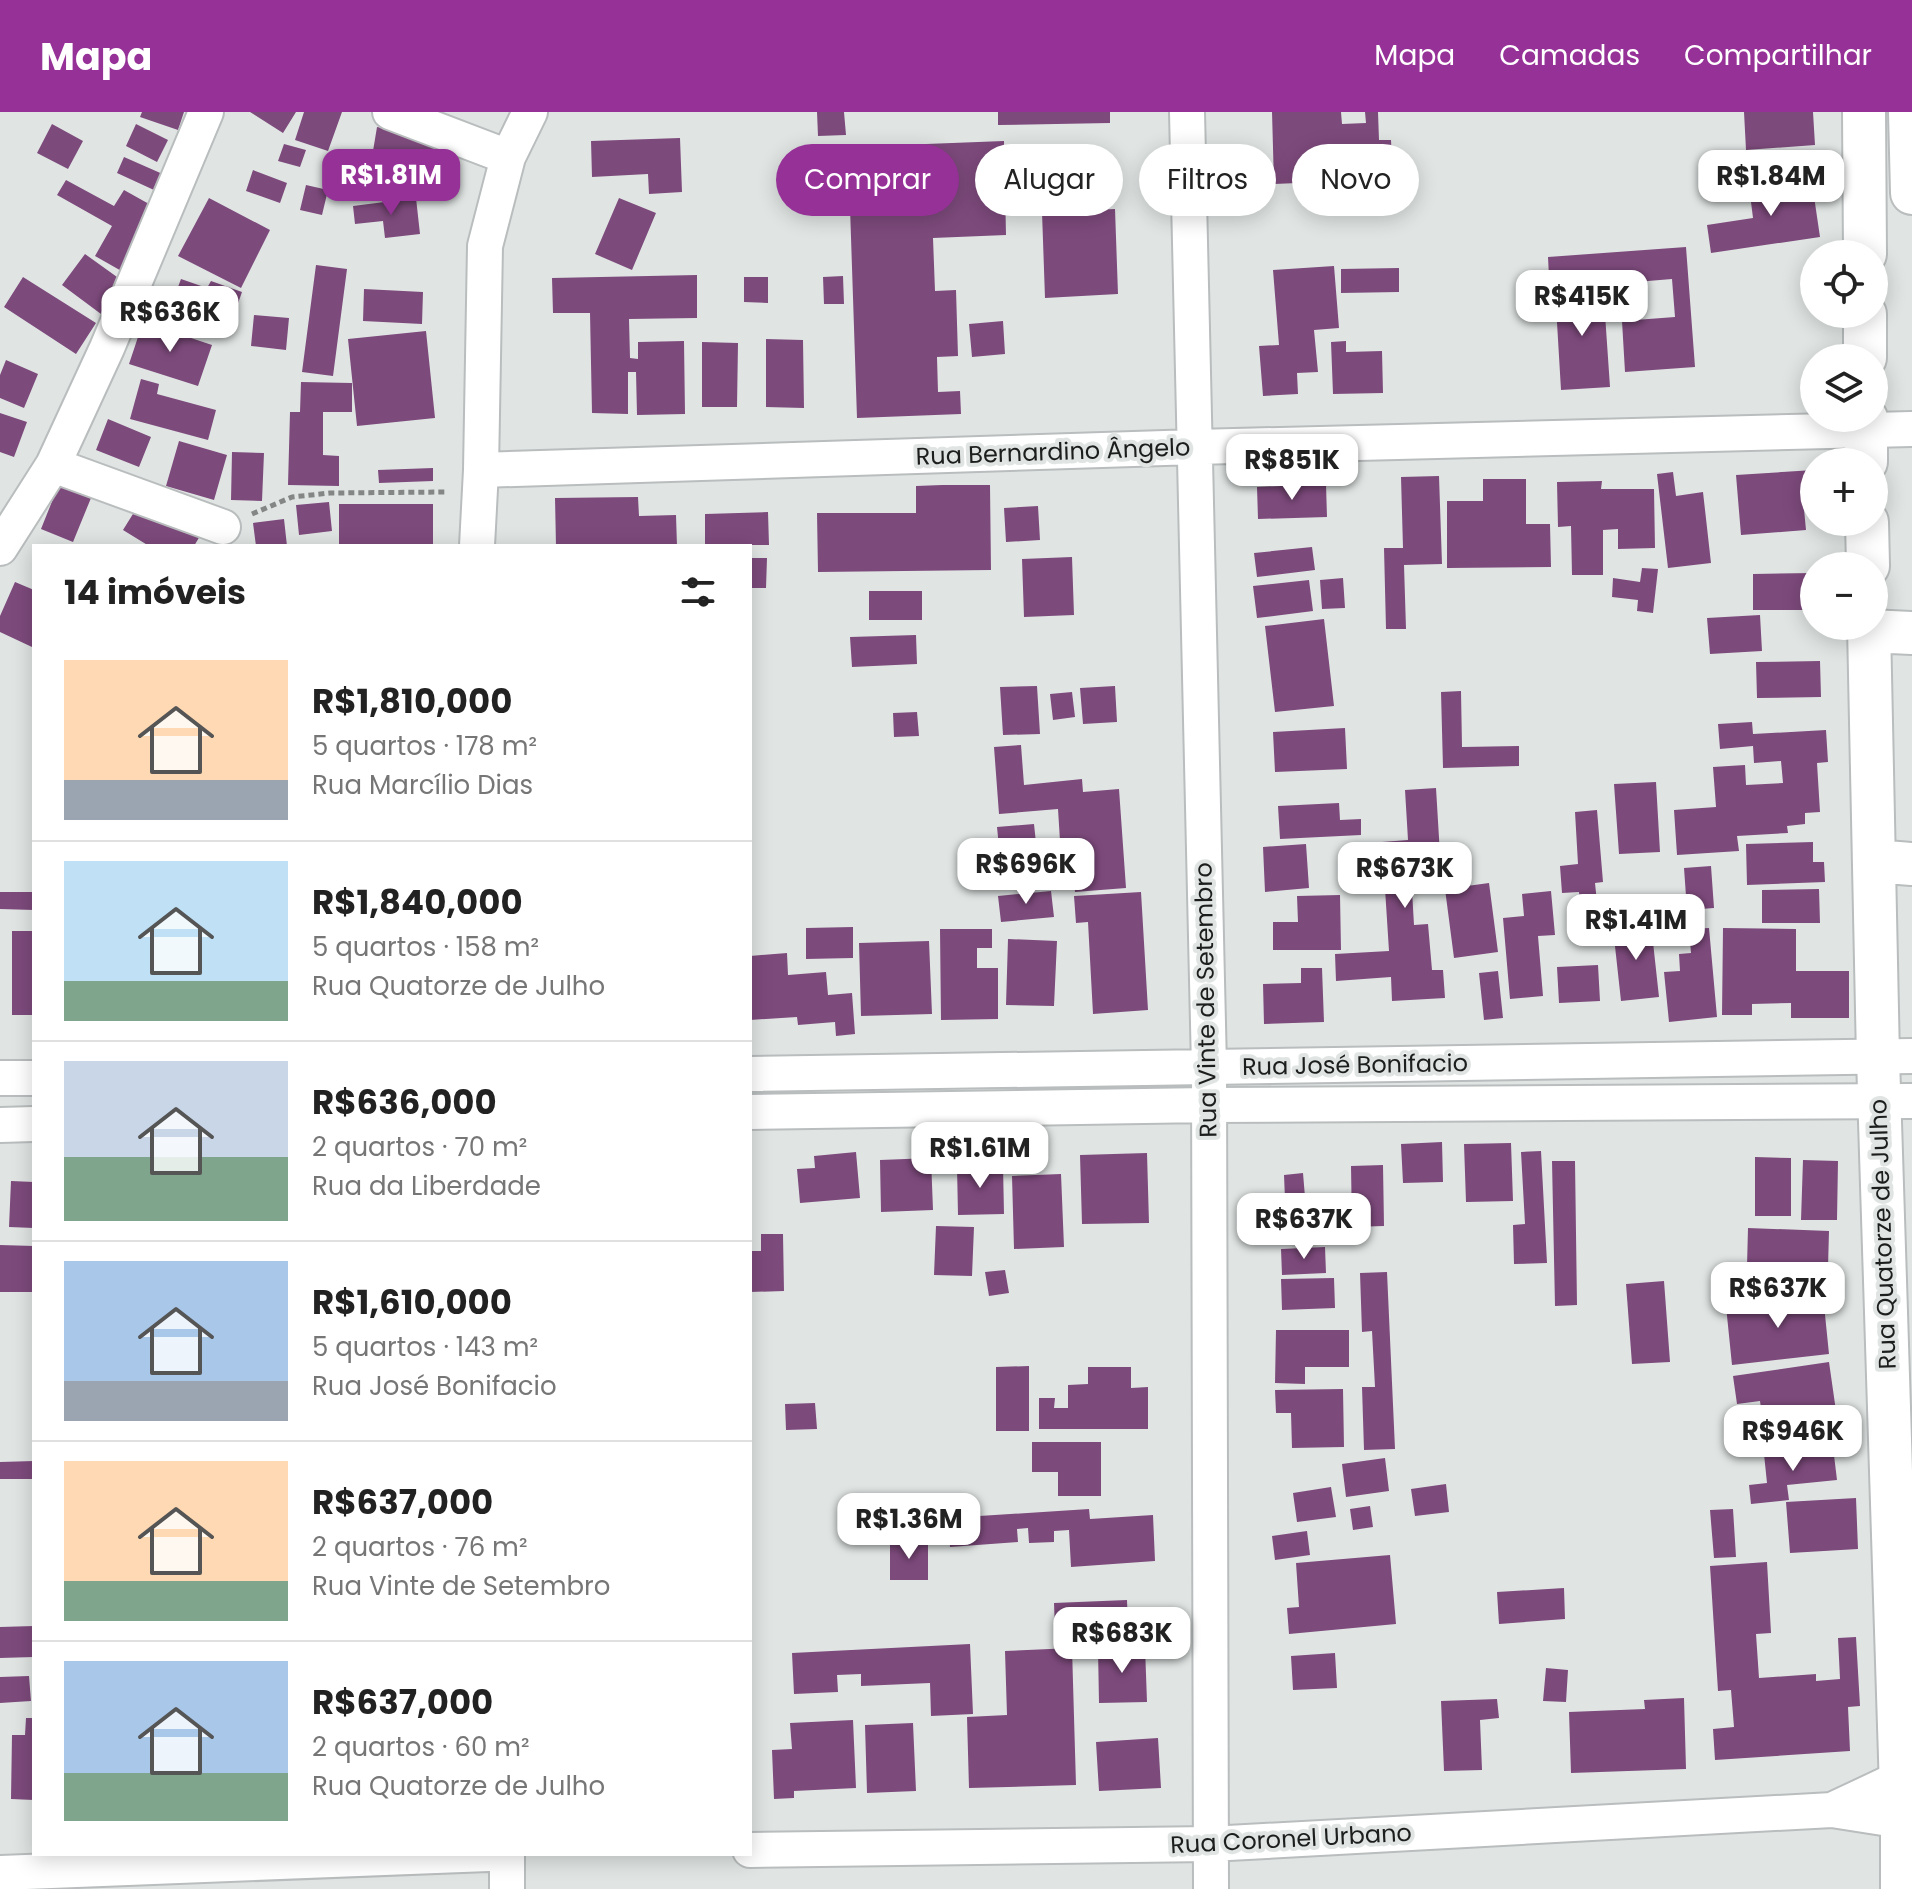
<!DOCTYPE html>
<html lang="pt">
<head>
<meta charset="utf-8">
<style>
  body { margin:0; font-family:Poppins,sans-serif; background:#f2f2f2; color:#222; height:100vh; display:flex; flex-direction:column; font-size:30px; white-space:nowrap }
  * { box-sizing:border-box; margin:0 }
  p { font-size:26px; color:#767676 }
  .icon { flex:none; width:44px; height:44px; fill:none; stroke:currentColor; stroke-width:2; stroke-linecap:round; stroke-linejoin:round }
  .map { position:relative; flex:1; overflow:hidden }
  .sheet { position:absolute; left:32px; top:432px; width:720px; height:1312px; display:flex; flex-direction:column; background:#fff; border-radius:0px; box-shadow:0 4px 20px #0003 }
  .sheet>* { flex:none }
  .top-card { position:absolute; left:776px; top:32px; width:760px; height:72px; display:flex; gap:16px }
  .fabs { position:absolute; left:1800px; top:128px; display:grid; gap:16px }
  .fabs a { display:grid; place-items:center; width:88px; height:88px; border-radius:50%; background:#fff; box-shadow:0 4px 20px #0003; font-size:40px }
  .price { position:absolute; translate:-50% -68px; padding:0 18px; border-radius:16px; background:#fff; color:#222; font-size:26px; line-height:52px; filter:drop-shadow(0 2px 4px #0008) }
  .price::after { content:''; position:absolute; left:50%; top:48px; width:24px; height:18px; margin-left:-12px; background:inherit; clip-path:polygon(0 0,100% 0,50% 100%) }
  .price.active { background:#963197; color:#fff }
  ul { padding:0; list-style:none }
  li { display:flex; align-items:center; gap:24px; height:200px; padding:0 32px }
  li+li { border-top:2px solid #e0e0e0 }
  li span { display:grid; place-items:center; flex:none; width:224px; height:160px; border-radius:0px; color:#555 }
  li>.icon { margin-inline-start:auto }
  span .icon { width:96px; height:96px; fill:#fffc; stroke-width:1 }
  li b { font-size:34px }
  h2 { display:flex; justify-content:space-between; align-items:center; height:96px; padding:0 32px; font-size:34px }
  .chip { padding:0 28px; border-radius:36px; background:#fff; box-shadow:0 4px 20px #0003; font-size:28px; line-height:72px }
  .chip.active { background:#963197; color:#fff }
  header { display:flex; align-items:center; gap:48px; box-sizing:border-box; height:112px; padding:0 40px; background:#963197; color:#fff }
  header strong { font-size:38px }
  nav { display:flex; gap:44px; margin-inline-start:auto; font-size:28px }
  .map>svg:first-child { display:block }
  .building { fill:#7d4a7c }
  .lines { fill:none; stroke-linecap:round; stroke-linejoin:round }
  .minor-casing { stroke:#b9bdbd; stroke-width:38 }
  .tertiary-casing { stroke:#b9bdbd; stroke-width:46 }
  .path { stroke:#838685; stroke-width:5; stroke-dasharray:6 4; stroke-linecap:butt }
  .minor { stroke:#fff; stroke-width:34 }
  .tertiary { stroke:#fff; stroke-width:42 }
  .labels { text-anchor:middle; stroke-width:8; stroke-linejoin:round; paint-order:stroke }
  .street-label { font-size:24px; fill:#1c1d1d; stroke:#e0e5e4 }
</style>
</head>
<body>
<header>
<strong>Mapa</strong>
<nav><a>Mapa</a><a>Camadas</a><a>Compartilhar</a></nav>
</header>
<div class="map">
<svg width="1912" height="1777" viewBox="0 0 1912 1777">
  <rect width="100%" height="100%" fill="#e0e5e4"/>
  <path class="building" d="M142 0H184L178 18 140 5Z
    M250 0H296L283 21Z
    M304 0H342L328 39 295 28Z
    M817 0H844L846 23 818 24Z
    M998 0H1110V11L998 13Z
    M1272 0H1341L1342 12 1366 11 1365 0H1378L1379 28H1391L1393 67 1274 72Z
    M1744 0H1813L1815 33 1746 38Z
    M52 12 83 29 68 57 37 41Z
    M136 12 168 28 157 50 126 34Z
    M377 15 449 27 443 63 451 65 447 86 350 70 354 49 419 60 421 47 373 39Z
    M680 26 682 80 649 82 648 62 592 65 591 29Z
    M1004 29 1006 123 933 126 935 179 956 178 958 244 937 245 938 280 960 279 961 302 857 306 848 35Z
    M284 32 306 38 300 55 278 49Z
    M124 45 174 67 167 84 117 61Z
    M253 58 287 71 280 91 246 79Z
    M1811 64 1820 125 1711 141 1707 113 1753 106 1749 74Z
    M66 68 114 94 124 78 158 97 132 165 95 144 112 114 57 83Z
    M306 73 328 78 322 103 300 98Z
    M209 86 270 118 241 176 178 144Z
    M416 86 420 122 385 126 383 109 355 112 353 94Z
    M619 86 656 101 632 158 595 142Z
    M1115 97 1118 182 1045 186 1042 100Z
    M1686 135 1695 255 1625 260 1622 209 1675 205 1672 167 1624 171 1623 159 1549 165 1548 145Z
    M85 142 124 170 101 202 62 173Z
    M316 153 347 157 333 264 302 260Z
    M1334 154 1339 216 1314 218 1318 260 1297 261 1298 282 1263 284 1259 234 1279 233 1273 158Z
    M1399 156V180L1341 181V157Z
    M697 163V206L629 207 630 246 638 247V230L684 229 685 302 637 303 636 260H628V302L592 301 590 201H553L552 166Z
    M843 164 844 192H824L823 165Z
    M23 165 96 211 76 242 4 195Z
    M744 165H768V191L744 190Z
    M181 167 207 176 211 169 242 180 228 220 169 199Z
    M1603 173 1610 275 1561 278 1555 177Z
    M364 177 423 180 422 212 363 209Z
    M254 203 289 206 286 238 251 234Z
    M1003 209 1005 242 972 245 969 212Z
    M143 210 212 233 198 274 129 252Z
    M426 219 435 306 357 314 348 227Z
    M766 227 803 228 804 296 766 295Z
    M1346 229V240L1382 239 1383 281 1333 282 1331 230Z
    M702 230 738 231 737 295H702Z
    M6 248 38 262 24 296 0 286V263Z
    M141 267 159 272 157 282 216 298 208 328 130 307Z
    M301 270 352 271V300H323V343L339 344V374L288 373 290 300H300Z
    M0 301 27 310 14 345 0 340Z
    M108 307 151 325 139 355 96 338Z
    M179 329 227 343 214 388 166 374Z
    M232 340 264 341 262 389 231 388Z
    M433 356V369L379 371 378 358Z
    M1814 358V375L1802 376 1806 418 1741 423 1736 363Z
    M1673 360 1676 384 1703 380 1711 451 1668 456 1657 362Z
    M1439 364 1442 452 1404 453 1406 517H1386L1384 436H1403L1401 365Z
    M1483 367H1526V412H1550L1551 455 1447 456V389H1483Z
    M1602 369 1601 377H1654L1655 436 1618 437V417L1603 418V463H1572L1571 414 1558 415 1557 370Z
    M59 372 91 386 73 430 41 417Z
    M1326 372 1327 405 1258 407 1257 375Z
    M942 373H990L991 458 818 460 817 401H916V374Z
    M638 385 639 404 676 403 677 434H556L555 386Z
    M141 389 200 424 194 434H149L123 418Z
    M329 390 332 419 299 423 296 393Z
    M339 392H433V433L339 434Z
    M1038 394 1040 428 1006 430 1004 396Z
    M768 400 769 433H705V402Z
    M284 407 287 434H256L253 411Z
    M1312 435 1315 458 1257 465 1254 441Z
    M1072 445 1074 503 1024 505 1022 447Z
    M750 446H767L766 476H750Z
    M1642 456 1658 457 1653 501 1637 499 1638 488 1612 485 1613 466 1640 470Z
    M1814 461V498H1753V462Z
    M1343 466 1345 496 1322 497 1320 468Z
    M1309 468 1313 499 1257 506 1253 474Z
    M15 470 34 478V531L32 535 0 520V504Z
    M869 479H922V508H869Z
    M1760 503 1762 539 1710 542 1707 506Z
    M1324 507 1334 594 1275 600 1265 514Z
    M916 523 917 552 852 555 850 525Z
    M1820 549 1821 585 1757 586 1756 550Z
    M1037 574 1040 622 1003 623 1000 575Z
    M1115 574 1117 610 1083 612 1080 576Z
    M1461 579 1462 635 1519 634V654L1443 656 1441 580Z
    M1072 580 1075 605 1053 608 1050 582Z
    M917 600 919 624 894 625 893 601Z
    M1752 610 1753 622 1826 618 1828 650 1817 651 1820 700 1805 701V712L1787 714 1788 721 1737 724 1739 739 1677 743 1674 698 1716 695 1713 655 1745 653 1746 673 1783 671 1781 649 1754 651 1753 634 1720 637 1718 612Z
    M1345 616 1347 657 1275 660 1273 620Z
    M1021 633 1024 673 1082 667 1083 680 1119 677 1126 776 1075 780 1073 752 1018 757 1020 775 1003 776 997 715 1034 712 1036 731 1060 729 1058 697 999 702 994 635Z
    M1656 670 1660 740 1619 742 1614 672Z
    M1436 676 1441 759 1411 761 1414 813 1428 812 1432 858H1443L1445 886 1392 889 1391 865 1336 869 1335 842 1389 839 1382 730 1408 728 1405 678Z
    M1339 691 1340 708 1361 707V723L1280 727 1278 694Z
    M1597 698 1603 770 1595 771 1598 800 1581 802 1579 780 1562 781 1560 754 1578 752 1575 700Z
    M1813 730V750H1824L1825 770 1747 773 1746 732Z
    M1306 732 1309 776 1265 780 1263 735Z
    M1711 754 1714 796 1687 798 1684 756Z
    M1489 771 1498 840 1454 846 1445 777Z
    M1819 777 1820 811H1762V778Z
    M1051 779 1054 805 1001 810 998 784Z
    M1551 779 1555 823 1538 824 1543 884 1510 887 1503 806 1524 804 1522 782Z
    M0 780H34V798L0 797Z
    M1141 780 1148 898 1093 902 1088 810 1076 811 1074 784Z
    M1340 783 1341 838H1273V810H1298L1297 784Z
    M1651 812 1659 885 1621 889 1613 816Z
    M853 815V846L806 847V816Z
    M1709 816 1717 905 1669 910 1664 860 1680 859 1679 842 1691 841 1689 817Z
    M1723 816 1796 817V859H1849V906H1791V891L1752 892V903H1722Z
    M940 817H992V836H977V856H998V907L941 908Z
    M12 819H34V903H12Z
    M1008 827 1057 829 1054 894 1006 893Z
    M929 829 932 902 861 904 859 831Z
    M787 841 788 863 826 860 828 883 852 881 855 922 836 924 835 910 798 913 797 905 750 908V844Z
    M1598 853 1600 889 1559 891 1557 855Z
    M1301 856H1322L1324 910 1264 912 1263 872 1301 871Z
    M1498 859 1503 906 1484 908 1479 861Z
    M1442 1030 1443 1070 1403 1071 1401 1032Z
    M1511 1031 1513 1089 1466 1090 1464 1032Z
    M1541 1039 1547 1151 1514 1152 1513 1113 1525 1112 1521 1040Z
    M856 1040 860 1086 800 1091 797 1057 815 1056 814 1044Z
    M1147 1041 1149 1111 1082 1112 1080 1043Z
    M1755 1045 1791 1046V1104H1755Z
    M931 1046 933 1098 881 1100 880 1048Z
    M1803 1048 1838 1049 1837 1108H1801Z
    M1552 1049H1575L1577 1193 1555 1194Z
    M1383 1053 1384 1114 1352 1115 1351 1054Z
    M1003 1054 1004 1102 958 1103 957 1055Z
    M1303 1061 1305 1085 1318 1084 1319 1108 1299 1109 1300 1116 1279 1118 1277 1087H1285L1284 1063Z
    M1061 1062 1064 1135 1014 1137 1012 1064Z
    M11 1069 34 1070V1116L9 1115Z
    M936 1114 974 1115 972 1164 934 1163Z
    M1748 1116 1829 1119 1828 1156 1747 1154Z
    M761 1122H783L784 1179 750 1180V1139H761Z
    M0 1133 34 1134V1180H0Z
    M1325 1135 1326 1161 1282 1163 1281 1137Z
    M1005 1158 1009 1181 989 1184 985 1160Z
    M1387 1160 1395 1337 1364 1338 1362 1275H1375L1372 1219 1362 1220 1360 1161Z
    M1334 1166 1335 1196 1282 1198 1281 1167Z
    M1664 1169 1670 1250 1632 1252 1626 1172Z
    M1823 1183 1829 1242 1732 1253 1726 1194Z
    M1276 1218H1349V1255H1305V1272L1275 1271Z
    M1829 1250 1837 1306 1764 1317 1760 1289 1737 1292 1733 1264Z
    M1029 1254V1319H996V1255Z
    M1088 1255H1131V1276L1148 1275V1317H1039V1286H1055L1054 1296H1068V1273L1088 1272Z
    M1343 1277 1344 1335 1292 1336 1291 1301H1276L1275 1278Z
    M815 1291 817 1317 786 1318 785 1292Z
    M1032 1330H1101V1384H1058V1360H1032Z
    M1833 1335 1837 1368 1787 1373 1789 1388 1751 1392 1749 1373 1767 1371 1764 1342Z
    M1385 1346 1389 1379 1346 1385 1342 1352Z
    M34 1349V1367H0V1350Z
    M1446 1372 1449 1400 1415 1404 1411 1377Z
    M1331 1375 1336 1405 1297 1410 1293 1381Z
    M1856 1386 1858 1437 1790 1441 1786 1390Z
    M1370 1394 1373 1415 1353 1418 1350 1397Z
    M1089 1397 1090 1407 1153 1403 1155 1449 1071 1455 1069 1418 1054 1419V1430L1029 1431 1028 1416 1017 1417 1018 1430 950 1435 948 1406Z
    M1733 1397 1736 1445 1714 1446 1710 1398Z
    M1307 1419 1310 1443 1275 1448 1272 1424Z
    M928 1430V1468H890V1431Z
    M1390 1443 1396 1512 1289 1522 1287 1496 1299 1495 1296 1451Z
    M1767 1450 1771 1521 1756 1522 1759 1566 1816 1562V1569L1840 1567 1838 1526 1856 1525 1860 1594 1848 1595 1850 1639 1715 1648 1713 1617 1734 1615 1731 1578 1718 1579 1710 1454Z
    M1564 1476 1565 1507 1499 1512 1497 1480Z
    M1127 1488 1128 1516 1055 1519 1054 1491Z
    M34 1514V1545L0 1546V1515Z
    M970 1532 973 1602 931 1604 930 1571 861 1574V1562L837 1563 838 1580 794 1582 792 1541Z
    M1145 1535 1147 1590 1099 1591 1098 1537Z
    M1072 1536 1076 1673 969 1676 967 1605 1007 1603 1005 1539Z
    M1335 1541 1337 1576 1293 1578 1291 1544Z
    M1546 1556 1568 1558 1566 1590 1543 1589Z
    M29 1564 31 1589 0 1591V1565Z
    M1684 1586 1686 1657 1571 1661 1569 1600 1645 1597 1644 1588Z
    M1497 1587 1499 1606 1480 1608 1482 1658 1444 1659 1441 1589Z
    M26 1606H34V1688L11 1687 12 1623H25Z
    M853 1608 856 1676 794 1679V1686L774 1687 772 1638 792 1637 790 1611Z
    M913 1611 916 1679 867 1681 865 1613Z
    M1158 1626 1161 1676 1099 1679 1096 1630Z"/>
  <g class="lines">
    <g class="minor-casing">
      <path id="minor" d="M390 0 508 45
        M1187 0 1209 955 1211 1777
        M53 353 223 415
        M481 358 1196 335 1912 317
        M477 434 481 358 485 134 508 45 530 0
        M0 436 53 353 107 236 206 0
        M750 962 1912 944
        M0 966H34
        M750 1000 1208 993 1912 989
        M0 1013 34 1012
        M1832 1698 1900 1666H1912
        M750 1738 1210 1732 1832 1698 1902 1709 1912 1708
        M507 1742V1777
        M0 1761 488 1742"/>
    </g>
    <g class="tertiary-casing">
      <path id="tertiary" d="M1864 0 1865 142
        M1910 0 1912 81
        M1865 202V246
        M1866 306V350
        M1867 410 1868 454
        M1869 514 1878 946 1902 1709V1777
        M1869 519 1912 521
        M1874 749 1912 752"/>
    </g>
    <path class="path" d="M252 402 292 385 330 381 446 380"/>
    <use href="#minor" class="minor"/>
    <use href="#tertiary" class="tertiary"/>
  </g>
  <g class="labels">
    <g class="street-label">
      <text transform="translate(1053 340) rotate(-2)" y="8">Rua Bernardino Ângelo</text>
      <text transform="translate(1206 888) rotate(-91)" y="8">Rua Vinte de Setembro</text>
      <text transform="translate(1355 953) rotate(-1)" y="8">Rua José Bonifacio</text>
      <text transform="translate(1883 1122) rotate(-92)" y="8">Rua Quatorze de Julho</text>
      <text transform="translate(1291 1727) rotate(-3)" y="8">Rua Coronel Urbano</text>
    </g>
  </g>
</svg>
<div class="fabs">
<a><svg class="icon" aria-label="locate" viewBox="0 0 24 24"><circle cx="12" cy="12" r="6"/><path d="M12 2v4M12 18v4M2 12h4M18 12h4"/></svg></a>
<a><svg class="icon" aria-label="layers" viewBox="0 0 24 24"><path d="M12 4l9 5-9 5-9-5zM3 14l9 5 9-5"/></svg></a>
<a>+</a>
<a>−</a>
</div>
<b class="price active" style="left:391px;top:105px">R$1.81M</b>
<b class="price" style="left:1771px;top:106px">R$1.84M</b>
<b class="price" style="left:1582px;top:226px">R$415K</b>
<b class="price" style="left:170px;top:242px">R$636K</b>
<b class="price" style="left:1292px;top:390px">R$851K</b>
<b class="price" style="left:1026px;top:794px">R$696K</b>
<b class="price" style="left:1405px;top:798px">R$673K</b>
<b class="price" style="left:1636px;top:850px">R$1.41M</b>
<b class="price" style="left:980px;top:1078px">R$1.61M</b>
<b class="price" style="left:1304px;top:1149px">R$637K</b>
<b class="price" style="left:1778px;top:1218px">R$637K</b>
<b class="price" style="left:1793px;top:1361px">R$946K</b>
<b class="price" style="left:909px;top:1449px">R$1.36M</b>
<b class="price" style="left:1122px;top:1563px">R$683K</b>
<div class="top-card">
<a class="chip active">Comprar</a>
<a class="chip">Alugar</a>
<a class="chip">Filtros</a>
<a class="chip">Novo</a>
</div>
<section class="sheet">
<h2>14 imóveis<svg class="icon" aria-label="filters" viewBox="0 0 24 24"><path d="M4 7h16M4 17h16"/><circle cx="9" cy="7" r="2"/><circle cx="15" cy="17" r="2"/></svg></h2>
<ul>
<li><span style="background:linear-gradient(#ffd9b3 75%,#9aa5b1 0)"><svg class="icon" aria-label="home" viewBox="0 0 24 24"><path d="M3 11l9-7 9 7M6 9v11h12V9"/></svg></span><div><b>R$1,810,000</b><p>5 quartos · 178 m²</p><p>Rua Marcílio Dias</p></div></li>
<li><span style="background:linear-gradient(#bfe0f5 75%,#7fa58c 0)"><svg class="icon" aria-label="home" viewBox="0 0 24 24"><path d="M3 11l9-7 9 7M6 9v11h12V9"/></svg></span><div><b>R$1,840,000</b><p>5 quartos · 158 m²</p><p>Rua Quatorze de Julho</p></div></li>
<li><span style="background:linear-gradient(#c9d6e8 60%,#7fa58c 0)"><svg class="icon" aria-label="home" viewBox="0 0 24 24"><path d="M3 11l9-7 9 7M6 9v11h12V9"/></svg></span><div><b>R$636,000</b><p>2 quartos · 70 m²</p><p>Rua da Liberdade</p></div></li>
<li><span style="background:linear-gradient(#a9c7e8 75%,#9aa5b1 0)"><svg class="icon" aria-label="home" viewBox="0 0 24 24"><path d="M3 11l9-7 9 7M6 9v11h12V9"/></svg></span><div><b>R$1,610,000</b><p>5 quartos · 143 m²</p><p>Rua José Bonifacio</p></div></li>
<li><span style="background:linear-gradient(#ffd9b3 75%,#7fa58c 0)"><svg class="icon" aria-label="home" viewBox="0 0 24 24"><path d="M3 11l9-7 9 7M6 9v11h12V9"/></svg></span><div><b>R$637,000</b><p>2 quartos · 76 m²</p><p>Rua Vinte de Setembro</p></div></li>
<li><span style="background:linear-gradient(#a9c7e8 70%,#7fa58c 0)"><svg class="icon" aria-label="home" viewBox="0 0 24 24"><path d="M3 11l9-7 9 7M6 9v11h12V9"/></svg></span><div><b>R$637,000</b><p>2 quartos · 60 m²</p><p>Rua Quatorze de Julho</p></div></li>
</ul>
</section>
</div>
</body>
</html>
